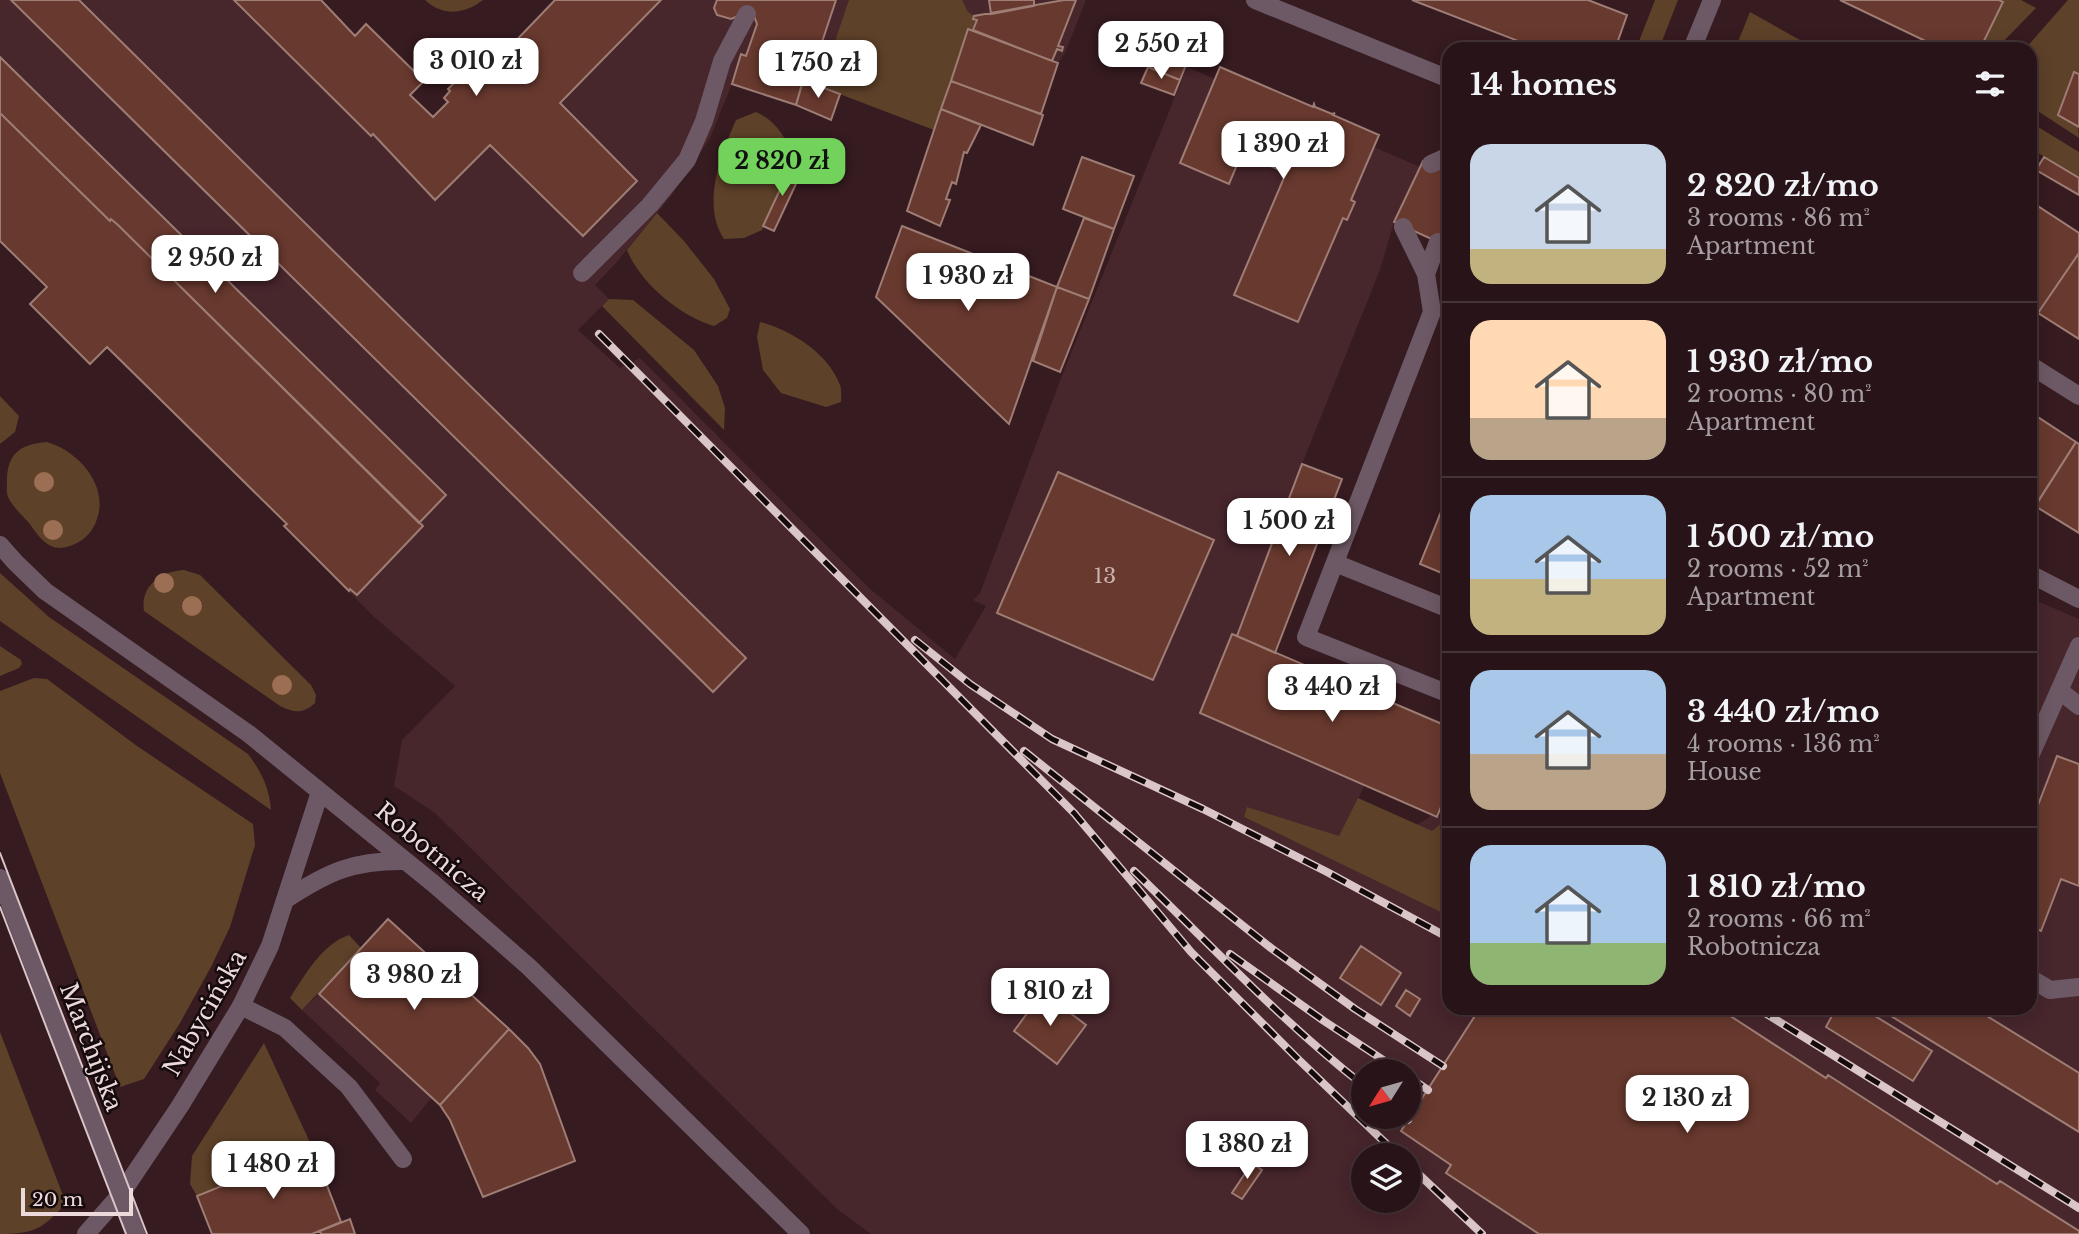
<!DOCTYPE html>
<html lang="en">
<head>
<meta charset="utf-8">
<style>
  body { margin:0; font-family:"Libre Baskerville",serif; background:#342125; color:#f1f3f6; height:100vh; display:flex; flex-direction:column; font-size:26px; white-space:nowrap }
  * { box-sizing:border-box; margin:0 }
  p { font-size:23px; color:#a59ea2 }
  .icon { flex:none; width:38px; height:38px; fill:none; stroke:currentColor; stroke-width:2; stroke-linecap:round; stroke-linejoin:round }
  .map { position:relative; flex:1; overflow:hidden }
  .sheet { position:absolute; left:1442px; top:42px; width:595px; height:973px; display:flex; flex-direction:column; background:#281418; border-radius:21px; box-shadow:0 4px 18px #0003,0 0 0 2px #443337 }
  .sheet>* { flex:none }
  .needle { width:46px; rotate:233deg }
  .fabs { position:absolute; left:1351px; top:1059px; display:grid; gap:14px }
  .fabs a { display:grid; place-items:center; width:70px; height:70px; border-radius:50%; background:#281418; box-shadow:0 4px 18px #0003,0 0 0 2px #443337; font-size:35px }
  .scale { position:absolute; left:21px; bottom:18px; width:112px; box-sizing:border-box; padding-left:7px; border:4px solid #ecd9db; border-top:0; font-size:19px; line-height:24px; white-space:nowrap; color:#ecd9db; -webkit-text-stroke:5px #150a0c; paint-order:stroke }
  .price { position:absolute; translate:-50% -60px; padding:0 16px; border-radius:14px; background:#fff; color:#222; font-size:23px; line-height:46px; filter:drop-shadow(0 2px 4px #0008) }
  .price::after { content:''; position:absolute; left:50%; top:42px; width:21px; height:16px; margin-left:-10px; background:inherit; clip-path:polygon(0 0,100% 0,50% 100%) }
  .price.on { background:#73d25c; color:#111 }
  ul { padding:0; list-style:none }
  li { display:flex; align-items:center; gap:21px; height:175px; padding:0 28px }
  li+li { border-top:2px solid #443337 }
  li span { display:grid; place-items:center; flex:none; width:196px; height:140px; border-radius:21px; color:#555 }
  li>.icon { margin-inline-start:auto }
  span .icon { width:84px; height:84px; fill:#fffc; stroke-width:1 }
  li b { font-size:30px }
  h2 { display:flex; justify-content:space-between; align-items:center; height:84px; padding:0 28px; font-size:30px }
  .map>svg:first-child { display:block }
  .built { fill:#47262c; fill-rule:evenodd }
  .green { fill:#5e4129 }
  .building { fill:#68392e; stroke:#9e7d75; stroke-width:2 }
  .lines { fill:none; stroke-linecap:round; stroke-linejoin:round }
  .service { stroke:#6d5965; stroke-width:18 }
  .minor { stroke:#6d5965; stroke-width:18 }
  .tertiary { stroke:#6d5965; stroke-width:18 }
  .tram { stroke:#dac6c8; stroke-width:2 }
  .rail-casing { stroke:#dac6c8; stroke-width:8 }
  .rail { stroke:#150a0c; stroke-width:5; stroke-dasharray:16; stroke-linecap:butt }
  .tree { fill:#9c6e53 }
  .labels { text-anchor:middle; stroke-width:5; stroke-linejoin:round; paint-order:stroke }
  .number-label { font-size:21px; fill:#cbb1b0 }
  .street-label { font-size:24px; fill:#ecd9db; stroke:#150a0c }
</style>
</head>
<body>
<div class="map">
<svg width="2079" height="1234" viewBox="0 0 2079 1234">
  <rect width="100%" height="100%" fill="#361b20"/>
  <path class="built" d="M0 0H321L355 35 366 24 424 81 410 95 433 116 448 102 444 98 450 92 448 89 489 48 498 41 507 49 555 0H1086L1065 53 1058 63 968 29 934 130 840 94 831 120 796 105 732 84 710 138 671 196 616 263 595 285 609 299 578 330 620 368 640 358 869 588 955 659 986 606 973 600 980 593 1063 373 1187 67 1215 79 1220 67 1312 106 1314 104 1315 107 1331 114 1335 113 1334 116 1379 135 1374 147 1420 167 1394 222 1380 270 1302 464 1237 636 1232 635 1200 712 1365 785 1339 837 1248 808 1244 817 1335 860 1417 825 1434 814 1449 821V1008H2030V598L2079 619V1234H871L837 1209 435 813 394 786 402 740 455 686 374 617 284 526 287 524 108 347 90 364 30 304 47 287 0 241ZM1363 1071H1409V1116H1363ZM1363 1155H1409V1200H1363Z
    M319 994 432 1097 411 1123 375 1090 380 1083 302 1010Z"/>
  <path class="green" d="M425 0H483C465 14 443 17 425 0Z
    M849 0H962L968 12 974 16V19L977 20 973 30 968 29 934 130 803 80 813 47 822 41 834 44Z
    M1655 0H1678L1659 49H1636Z
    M1999 0H2021L2036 8 1996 49H1980L2002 2Z
    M2068 0H2079V74L2074 73 2079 138 2030 106V49H2025Z
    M1750 12 1816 49H1735Z
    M756 112C776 121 786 137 793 158L772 146 764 160 791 166 762 230 744 238 724 239C701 205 721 154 736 120Z
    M2030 122 2079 152V178L2030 148Z
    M657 213 684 241 714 279 730 309 727 318 714 326C680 316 640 283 627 250Z
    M609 299 633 300 694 350 718 386 725 408 724 430 602 306Z
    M760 322C791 330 828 353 840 385 842 390 841 397 841 402L826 407 781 393 763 370 757 337Z
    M0 396 19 416 15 432 0 444Z
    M47 442C78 451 109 485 97 519 94 529 86 539 77 543 69 547 59 550 51 546 41 541 35 531 29 523 22 515 12 506 8 497 6 492 7 486 7 481 7 454 20 444 47 442Z
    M184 570 200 575 311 685 316 695 315 703C303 714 294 713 280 706L144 611C140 586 161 571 184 570Z
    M0 573 49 617 248 754C262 773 269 787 271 810L0 621Z
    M0 646 21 660 22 664 19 668 0 676Z
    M34 678 47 679 137 746 253 824 255 845 230 927 211 967 180 1023 144 1079 120 1087 0 773V691Z
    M1358 798 1432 831 1449 817V916L1244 817 1247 807 1339 836Z
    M349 935 361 948 302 1010 290 998C305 975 322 944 349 935Z
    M0 1032 66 1203C43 1229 34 1234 0 1234Z
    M264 1043 313 1149 197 1196 190 1184 192 1156Z"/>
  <path class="building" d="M11 0H79L746 658 713 692Z
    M234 0H321L355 36 366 24 424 81 410 95 433 117 448 102 444 98 450 91 448 89 489 48 498 41 507 50 555 0H661L560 103 637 181 583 236 490 145 435 200 373 134 371 136Z
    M717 0H836L822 42 813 47 796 105 732 84 741 54 746 56 757 24 754 16H738L731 19 717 15 714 8Z
    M989 0H1034V6L991 14Z
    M1064 0H1076L1058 46 1063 47 1062 51 1057 49 1052 61 973 30 977 20 973 19 974 16Z
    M1412 0H1588L1627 15 1615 49H1539Z
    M1840 0H1999L2003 2 1980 49H1942Z
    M968 29 1058 63 1041 114 951 81Z
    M1160 35 1193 50 1186 65 1154 52Z
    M822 41 841 47 834 68 809 60 813 47Z
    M1154 52 1186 65 1180 80 1148 67Z
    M0 57 446 495 419 523 118 225 111 219 110 221 0 113Z
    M1148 67 1180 80 1174 95 1141 83Z
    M1220 67 1313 107 1314 104 1315 107 1332 114 1335 113 1333 115 1379 135 1351 200 1355 202 1347 220 1343 218 1298 322 1234 295 1286 173 1242 153 1229 184 1180 163Z
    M2074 72 2079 74V127L2058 115Z
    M803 80 840 94 831 120 796 105Z
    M951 81 1043 115 1033 145 941 109Z
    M941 109 981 125 967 153 964 152 956 184 952 182 946 199 950 200 940 226 907 211Z
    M0 113 110 221 111 219 118 225 423 526 357 595 350 589 349 591 284 526 287 524 107 347 90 364 30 304 47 287 0 241Z
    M772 146 793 158 785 172 764 160Z
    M1082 157 1134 176 1114 229 1063 209Z
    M2044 157 2079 178V195L2036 170Z
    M1423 161 1449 172V247L1394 222Z
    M791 166 802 171 774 231 763 226Z
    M2030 201 2079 233V253L2038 313 2030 308Z
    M1084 218 1114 229 1089 299 1057 287Z
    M902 226 1057 287 1009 424 876 297Z
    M2079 253V339L2038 313Z
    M1057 287 1089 299 1060 372 1033 361Z
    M2030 412 2076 442 2031 513 2030 512Z
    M2076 442 2079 444V533L2035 506Z
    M1302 464 1342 479 1275 653 1237 636Z
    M1058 472 1214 540 1153 680 997 613Z
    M1449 492V576L1420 564Z
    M1232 634 1449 727V786L1437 817 1200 713Z
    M2057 756 2079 764V886L2061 879 2041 931 2030 926V826Z
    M388 919 509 1029 440 1105 319 994Z
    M1361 946 1401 973 1381 1005 1340 978Z
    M1406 990 1420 999 1410 1016 1396 1006Z
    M1043 992 1086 1025 1057 1064 1014 1031Z
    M1480 1008H1718L1826 1078 1828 1075 1997 1184 2000 1181 2079 1231V1234H1539L1446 1173 1451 1165 1401 1131Z
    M1829 1008H1862L1932 1051 1913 1081 1826 1027 1834 1012Z
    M1878 1008H1974L2079 1073V1132Z
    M509 1029 528 1048 540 1064 575 1161 483 1197 450 1120 440 1105Z
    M313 1149 341 1222 312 1234H212L197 1196Z
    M1252 1163 1262 1170 1242 1199 1232 1193Z
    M350 1219 355 1234H321L320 1231Z"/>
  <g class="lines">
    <path class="service" d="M1431 164 1449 156
      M1403 227 1426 274 1432 312 1306 637 1449 694
      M582 273 650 205 687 160 704 121 722 61 747 14
      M1426 274 1438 242
      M1335 563 1449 609
      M2030 574 2079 599
      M2060 691 2079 706
      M2030 756 2079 646
      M0 878 136 1234
      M2030 978 2050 990 2079 987
      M241 1006 285 1028 349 1087 403 1159"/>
    <path class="minor" d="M1692 49 1712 0"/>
    <path class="tertiary" d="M1255 0 1449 79
      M2030 365 2079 396
      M0 545 15 562 45 591 249 734 434 884 529 967 801 1234
      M285 900C328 872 353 860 406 861
      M86 1234 121 1194 180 1106 241 1006 270 946 320 792"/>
    <path class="tram" d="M0 853 147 1234
      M0 907 126 1234"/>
    <g class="rail-casing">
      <path id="rail" d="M599 334 1074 813 1191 952 1299 1060 1398 1155
        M915 640 970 684 1052 739 1203 809 1327 872 1449 938
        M1024 751 1271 948 1355 1009 1443 1066
        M1134 871C1209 943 1281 1021 1363 1085
        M1230 954 1324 1021 1400 1071
        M1757 1008 2079 1208
        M1409 1077 1428 1090
        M1404 1116 1408 1120
        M1409 1165 1482 1234"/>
    </g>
    <use href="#rail" class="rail"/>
  </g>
  <g class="tree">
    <circle cx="44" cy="482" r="10"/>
    <circle cx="53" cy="530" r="10"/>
    <circle cx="164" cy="583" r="10"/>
    <circle cx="192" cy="606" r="10"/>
    <circle cx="282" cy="685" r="10"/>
  </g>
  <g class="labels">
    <g class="number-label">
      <text x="1105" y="583">13</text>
    </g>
    <g class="street-label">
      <text transform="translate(432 852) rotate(40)" y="8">Robotnicza</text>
      <text transform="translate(205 1013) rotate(-60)" y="8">Nabycińska</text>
      <text transform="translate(91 1047) rotate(69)" y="8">Marchijska</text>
    </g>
  </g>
</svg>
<div class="fabs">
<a><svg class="needle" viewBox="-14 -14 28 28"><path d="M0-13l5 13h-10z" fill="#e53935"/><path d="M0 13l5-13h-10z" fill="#a59ea2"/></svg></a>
<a><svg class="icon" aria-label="layers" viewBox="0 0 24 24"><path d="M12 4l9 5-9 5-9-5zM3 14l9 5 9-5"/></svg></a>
</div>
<div class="scale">20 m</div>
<b class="price" style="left:1161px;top:81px">2 550 zł</b>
<b class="price" style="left:476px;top:98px">3 010 zł</b>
<b class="price" style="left:818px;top:100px">1 750 zł</b>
<b class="price" style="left:1283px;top:181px">1 390 zł</b>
<b class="price on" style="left:782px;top:198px">2 820 zł</b>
<b class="price" style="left:215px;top:295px">2 950 zł</b>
<b class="price" style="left:968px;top:313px">1 930 zł</b>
<b class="price" style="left:1289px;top:558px">1 500 zł</b>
<b class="price" style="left:1332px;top:724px">3 440 zł</b>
<b class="price" style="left:414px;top:1012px">3 980 zł</b>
<b class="price" style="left:1050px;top:1028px">1 810 zł</b>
<b class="price" style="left:1687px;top:1135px">2 130 zł</b>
<b class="price" style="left:1247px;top:1181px">1 380 zł</b>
<b class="price" style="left:273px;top:1201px">1 480 zł</b>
<section class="sheet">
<h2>14 homes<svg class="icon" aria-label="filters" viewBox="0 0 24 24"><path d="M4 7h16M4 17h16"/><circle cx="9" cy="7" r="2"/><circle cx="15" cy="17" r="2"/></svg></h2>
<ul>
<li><span style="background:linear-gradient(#c9d6e8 75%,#c2b280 0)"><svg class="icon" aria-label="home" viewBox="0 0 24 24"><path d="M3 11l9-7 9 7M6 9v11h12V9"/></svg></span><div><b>2 820 zł/mo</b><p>3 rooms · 86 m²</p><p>Apartment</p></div></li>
<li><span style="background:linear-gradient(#ffd9b3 70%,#b9a48a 0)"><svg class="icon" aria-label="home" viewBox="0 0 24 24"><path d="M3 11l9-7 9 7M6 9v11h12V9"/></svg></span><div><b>1 930 zł/mo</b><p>2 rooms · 80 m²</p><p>Apartment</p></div></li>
<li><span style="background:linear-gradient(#a9c7e8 60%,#c2b280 0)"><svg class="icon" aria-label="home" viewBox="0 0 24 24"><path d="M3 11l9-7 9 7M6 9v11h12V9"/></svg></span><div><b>1 500 zł/mo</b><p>2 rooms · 52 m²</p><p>Apartment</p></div></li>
<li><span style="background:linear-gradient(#a9c7e8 60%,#b9a48a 0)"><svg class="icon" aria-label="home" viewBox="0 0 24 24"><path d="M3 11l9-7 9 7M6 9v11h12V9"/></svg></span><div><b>3 440 zł/mo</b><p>4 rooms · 136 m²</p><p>House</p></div></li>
<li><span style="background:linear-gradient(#a9c7e8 70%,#8fb573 0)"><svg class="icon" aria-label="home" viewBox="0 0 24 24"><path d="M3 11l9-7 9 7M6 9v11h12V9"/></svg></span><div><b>1 810 zł/mo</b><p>2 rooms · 66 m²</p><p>Robotnicza</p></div></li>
</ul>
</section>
</div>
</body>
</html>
